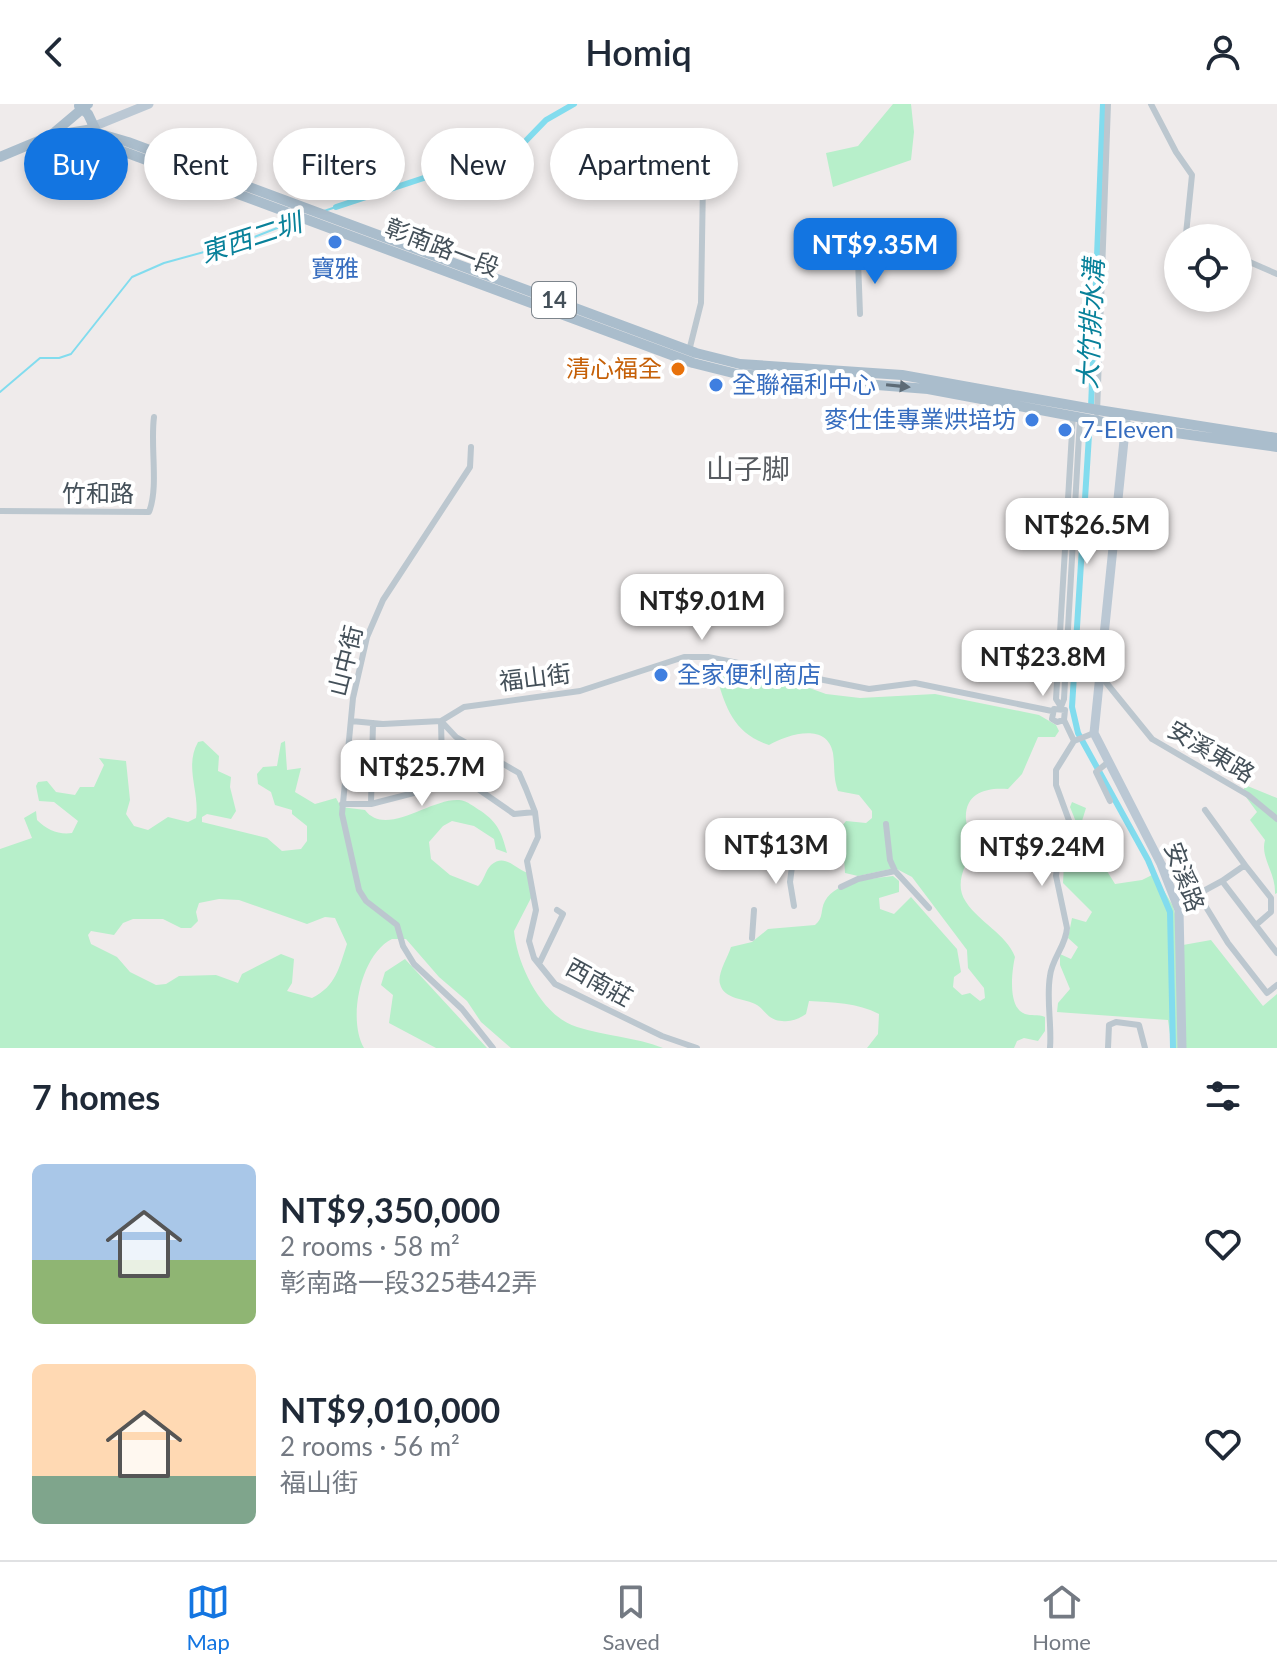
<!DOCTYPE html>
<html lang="en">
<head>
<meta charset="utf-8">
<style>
  body { margin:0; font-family:Lato,"Noto Sans TC",sans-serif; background:#f6f6f7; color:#1f2937; height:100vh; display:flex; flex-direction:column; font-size:30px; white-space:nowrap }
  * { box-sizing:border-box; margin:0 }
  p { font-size:26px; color:#747a83 }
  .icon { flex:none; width:44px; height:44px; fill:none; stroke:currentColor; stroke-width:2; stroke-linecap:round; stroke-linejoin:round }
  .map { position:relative; height:944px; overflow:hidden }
  .panel { display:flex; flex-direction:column; background:#fff; flex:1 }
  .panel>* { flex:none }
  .top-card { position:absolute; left:24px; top:24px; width:800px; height:72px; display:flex; gap:16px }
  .buttons { position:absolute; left:1164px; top:120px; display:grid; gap:16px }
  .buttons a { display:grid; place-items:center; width:88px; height:88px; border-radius:50%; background:#fff; box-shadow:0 4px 12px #0003; font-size:40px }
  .price { position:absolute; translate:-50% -68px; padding:0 18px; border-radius:16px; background:#fff; color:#222; font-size:26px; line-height:52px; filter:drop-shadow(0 2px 4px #0008) }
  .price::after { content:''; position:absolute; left:50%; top:48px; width:24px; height:18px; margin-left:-12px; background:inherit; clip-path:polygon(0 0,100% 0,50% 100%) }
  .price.current { background:#1375e1; color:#fff }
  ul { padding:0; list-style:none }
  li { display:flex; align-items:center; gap:24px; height:200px; padding:0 32px }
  li span { display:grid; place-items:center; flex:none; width:224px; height:160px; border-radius:12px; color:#555 }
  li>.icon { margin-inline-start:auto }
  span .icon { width:96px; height:96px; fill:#fffc; stroke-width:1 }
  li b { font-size:34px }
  h2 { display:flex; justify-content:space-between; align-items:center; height:96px; padding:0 32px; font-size:34px }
  .chip { padding:0 28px; border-radius:36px; background:#fff; box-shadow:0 4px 12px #0003; font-size:28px; line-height:72px }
  .chip.current { background:#1375e1; color:#fff }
  header { display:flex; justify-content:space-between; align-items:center; height:104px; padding:0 32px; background:#fff; font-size:36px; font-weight:600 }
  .dock { display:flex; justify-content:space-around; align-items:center; height:112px; border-top:2px solid #e0e1e3; background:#fff; font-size:22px; color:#747a83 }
  .dock a { display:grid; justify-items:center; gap:4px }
  .dock .current { color:#1375e1 }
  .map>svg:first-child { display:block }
  .green { fill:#b7efca; fill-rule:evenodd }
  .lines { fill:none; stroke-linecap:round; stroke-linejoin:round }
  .stream { stroke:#82dcee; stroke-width:2 }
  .canal { stroke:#82dcee; stroke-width:6 }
  .street { stroke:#bcc7cf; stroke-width:6 }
  .secondary { stroke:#bbc8d4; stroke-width:9 }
  .primary { stroke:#aabdcc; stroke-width:10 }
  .oneway { fill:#5e6b76 }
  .shop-dot { fill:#3f7fe0; stroke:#fff; stroke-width:3 }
  .food-dot { fill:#e8710a; stroke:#fff; stroke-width:3 }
  .labels { text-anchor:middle; stroke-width:8; stroke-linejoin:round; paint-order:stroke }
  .shield { fill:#fff; stroke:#7c848b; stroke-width:2 }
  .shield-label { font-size:22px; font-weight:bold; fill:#445059 }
  .street-label { font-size:24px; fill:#445059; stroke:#fff }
  .shop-label { font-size:24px; fill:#366cbe; stroke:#fff; text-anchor:start }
  .food-label { font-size:24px; fill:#c56008; stroke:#fff; text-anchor:end }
  .water-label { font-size:26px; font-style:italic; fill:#08819a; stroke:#fff }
  .quarter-label { font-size:28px; fill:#585c61; stroke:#fff }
</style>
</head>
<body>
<header><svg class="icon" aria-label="back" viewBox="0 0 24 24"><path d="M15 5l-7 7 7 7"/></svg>Homiq<svg class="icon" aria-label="person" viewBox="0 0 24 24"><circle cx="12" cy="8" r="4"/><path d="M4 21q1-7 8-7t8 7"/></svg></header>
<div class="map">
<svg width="1277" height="944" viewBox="0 0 1277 944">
  <rect width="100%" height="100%" fill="#efebeb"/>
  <path class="green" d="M893 0H911L914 28 911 56 833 83 826 49 858 42Z
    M723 571H743L801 581 826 590 860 594 935 590 1039 611 1056 621 1059 627 1055 633H1038L1022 670 1008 685C986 683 964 689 966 716 967 727 976 732 972 745 967 760 953 779 966 798 979 818 1006 830 1015 853 1012 866 1007 904 1025 910 1031 912 1038 910 1045 913V927L1038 937 1024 934 1017 937 1014 944H867L878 930 879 910C858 899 832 898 809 897L806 910C798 915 792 918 782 917 768 916 767 908 757 901 745 894 724 896 720 880 717 870 728 853 731 843L752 838 768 825 815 821C824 814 820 806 825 797 837 776 872 775 893 772L899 777V788L879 794 880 805 894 810 911 793 957 845 961 868 954 873 953 883 962 891 970 889 980 897 985 894 984 884 968 864 967 846 912 773 895 764 858 772 845 769 842 722 846 717 866 719 872 714V707L859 691 838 687C833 673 835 663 833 649 827 617 786 631 769 641 735 630 726 605 717 574Z
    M203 637 219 652 218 667 231 673 230 683 236 707 231 715 207 710 202 713V718L267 734 282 747 301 745 307 737V722L292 710V706L275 701 271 688 258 680 257 670 263 663 277 662 281 639 285 637 287 666 301 664 295 688 315 700 336 694 341 703 365 706C386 734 430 694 459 696 468 697 474 703 481 707 498 719 502 729 507 749L496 745 494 735 474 722 452 717 443 722 429 738 431 755 450 771 478 782C484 777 485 767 491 761 506 748 516 767 531 770V794L514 827C517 860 541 912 577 923 605 932 635 933 663 944H511L481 918 467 897 439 873 406 835H392C361 850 347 915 364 944H0V745L32 734 24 714 36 707 37 716C47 726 59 731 72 729L78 717 54 698 39 697 36 682 38 678 47 677 56 688 75 691 80 683H94L104 661 99 654 126 657 130 696 126 710 134 722 148 726 168 713 188 718 196 714C200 688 184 663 198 638ZM219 795 239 796 307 820 325 813 335 814 347 840C339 864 336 882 312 894L287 887 292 879 294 855 281 850 242 870 238 879 216 871 179 872 166 880 156 881 130 868 117 853 91 840 88 831 91 827 114 831 123 819 133 815H163L181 824H191L198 817 196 808 199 799Z
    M1245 681 1277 694V789L1275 790C1276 768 1260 754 1265 736L1250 716 1257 708 1243 689Z
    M1072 698 1086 704 1082 717C1101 732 1113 741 1107 767L1115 780 1142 776 1154 770 1173 802 1183 841 1211 836 1263 902 1277 890V944H1172L1168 916 1057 908 1058 899 1070 885 1060 861V850L1071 855 1078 843 1068 834 1072 814 1086 818 1092 808 1063 779 1064 759 1076 718 1070 703Z
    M405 855 487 944H436L389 919 393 891 381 881 385 868Z"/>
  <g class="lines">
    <path class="stream" d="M324 107 336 103
      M0 288 40 254H59L71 250 132 173 164 159 244 137 295 117"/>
    <path class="canal" d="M336 103 445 67 515 48 546 16 574 0
      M1091 304 1103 0
      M1090 315 1072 603 1078 629 1148 756 1170 808 1173 944"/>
    <path class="street" d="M1151 0 1176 48 1192 71 1186 130 1197 134
      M1238 153 1277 170
      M858 156 860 210
      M689 247 701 199 703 77
      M1097 309 1108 0
      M471 343 470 363 383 496 367 533 353 594 342 710 359 786 366 797 397 821 403 842 414 860 462 905 493 944
      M0 407 149 408C159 383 150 342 154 313
      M1100 571 1152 635 1248 691 1277 715
      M1061 603 1056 595 1073 312
      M1061 603 1064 595 1080 314
      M1064 616 1057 618 1052 615 1054 605 1065 606 1064 616 1074 637
      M351 617 383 620 441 617 464 603 580 587 684 553H708L869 585 915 579 1052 607
      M441 617 456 633 519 669 526 685 535 708 538 733 527 757 536 806 529 837 534 854 555 880 662 932 697 944
      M441 617 442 660
      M1074 637 1094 629
      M1107 659 1096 668 1110 697
      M442 660 514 710 535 708
      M373 662 429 665 442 660
      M372 682 421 667
      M342 700H371L464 676
      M371 700 373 619
      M1205 706 1245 761 1222 777
      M886 720 890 756 895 767
      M791 738 794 747 790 778 794 802
      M1245 761 1271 794V808L1256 821
      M1164 762 1198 790 1228 839 1267 889 1277 881
      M841 783 858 775 895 767 929 804
      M1198 790 1222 777 1277 849
      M752 834 754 806
      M539 860 563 810 557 806
      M1050 944C1052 920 1046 895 1050 872 1052 854 1066 842 1067 824L1056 772 1058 755 1071 722 1056 681V666L1074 637
      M1108 944 1109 921 1116 918 1139 921 1145 944"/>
    <path class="secondary" d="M90 24 149 0
      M1126 317 1094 629 1161 760 1179 806 1182 944"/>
    <path class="primary" d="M79 2 88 10 98 31
      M50 32 87 26 128 38 696 249 740 260 902 271 1098 306 1277 334
      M52 33 103 40 122 47 693 259 737 270 928 285 1125 322 1277 343
      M0 53 50 32 88 0"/>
  </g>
  <defs><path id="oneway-solid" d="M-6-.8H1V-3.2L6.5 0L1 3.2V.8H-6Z" transform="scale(2)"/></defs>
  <use class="oneway" href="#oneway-solid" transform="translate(898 282) rotate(6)"/>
  <g class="shop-dot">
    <circle cx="335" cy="138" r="8"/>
    <circle cx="716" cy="281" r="8"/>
    <circle cx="1032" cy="316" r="8"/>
    <circle cx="1065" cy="326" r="8"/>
    <circle cx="661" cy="571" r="8"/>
  </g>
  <circle class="food-dot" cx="678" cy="265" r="8"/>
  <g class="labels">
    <rect class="shield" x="532" y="178" width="44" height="36" rx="6"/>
    <g class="shield-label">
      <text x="554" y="204">14</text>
    </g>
    <g class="street-label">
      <text transform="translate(442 144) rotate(21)" y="8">彰南路一段</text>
      <text x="98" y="398">竹和路</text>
      <text transform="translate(346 557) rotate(-76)" y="8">山中街</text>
      <text transform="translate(535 574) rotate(-7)" y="8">福山街</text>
      <text transform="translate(1211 648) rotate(31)" y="8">安溪東路</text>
      <text transform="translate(1184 773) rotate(70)" y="8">安溪路</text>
      <text transform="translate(599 879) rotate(29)" y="8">西南莊</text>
    </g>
    <g class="shop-label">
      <text x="335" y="173" text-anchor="middle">寶雅</text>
      <text x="732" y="289">全聯福利中心</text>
      <text x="1016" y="324" text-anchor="end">麥仕佳專業烘培坊</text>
      <text x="1081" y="334">7-Eleven</text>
      <text x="677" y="579">全家便利商店</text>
    </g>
    <g class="food-label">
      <text x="662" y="273">清心福全</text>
    </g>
    <g class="water-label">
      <text transform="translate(251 134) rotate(-18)" y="9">東西二圳</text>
      <text transform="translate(1091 220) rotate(-87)" y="9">大竹排水溝</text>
    </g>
    <g class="quarter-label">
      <text x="748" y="375">山子脚</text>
    </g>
  </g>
</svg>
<div class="buttons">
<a><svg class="icon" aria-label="locate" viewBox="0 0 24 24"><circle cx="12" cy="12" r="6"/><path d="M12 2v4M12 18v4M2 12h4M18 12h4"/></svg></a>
</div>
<b class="price current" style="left:875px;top:182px">NT$9.35M</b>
<b class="price" style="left:1087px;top:462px">NT$26.5M</b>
<b class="price" style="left:702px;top:538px">NT$9.01M</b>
<b class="price" style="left:1043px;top:594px">NT$23.8M</b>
<b class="price" style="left:422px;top:704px">NT$25.7M</b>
<b class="price" style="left:776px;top:782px">NT$13M</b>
<b class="price" style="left:1042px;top:784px">NT$9.24M</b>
<div class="top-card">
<a class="chip current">Buy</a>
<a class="chip">Rent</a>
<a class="chip">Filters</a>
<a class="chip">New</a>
<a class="chip">Apartment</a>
</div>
</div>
<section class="panel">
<h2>7 homes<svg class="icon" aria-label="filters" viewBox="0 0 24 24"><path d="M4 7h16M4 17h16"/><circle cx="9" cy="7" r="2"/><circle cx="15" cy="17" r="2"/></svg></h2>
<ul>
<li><span style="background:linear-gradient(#a9c7e8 60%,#8fb573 0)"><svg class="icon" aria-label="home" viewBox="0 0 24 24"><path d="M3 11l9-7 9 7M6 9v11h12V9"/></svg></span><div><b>NT$9,350,000</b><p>2 rooms · 58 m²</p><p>彰南路一段325巷42弄</p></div><svg class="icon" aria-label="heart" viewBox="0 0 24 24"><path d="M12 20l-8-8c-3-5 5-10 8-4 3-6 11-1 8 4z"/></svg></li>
<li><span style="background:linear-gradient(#ffd9b3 70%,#7fa58c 0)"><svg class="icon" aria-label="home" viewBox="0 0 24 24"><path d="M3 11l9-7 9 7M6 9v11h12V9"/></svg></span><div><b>NT$9,010,000</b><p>2 rooms · 56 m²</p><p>福山街</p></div><svg class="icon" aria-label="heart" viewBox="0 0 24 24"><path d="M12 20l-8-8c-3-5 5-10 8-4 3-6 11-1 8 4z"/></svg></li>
</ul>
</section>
<nav class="dock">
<a class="current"><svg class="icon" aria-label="map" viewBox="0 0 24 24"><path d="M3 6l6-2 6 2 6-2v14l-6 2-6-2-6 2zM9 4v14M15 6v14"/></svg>Map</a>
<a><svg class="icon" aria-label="saved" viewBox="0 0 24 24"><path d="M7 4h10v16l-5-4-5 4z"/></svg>Saved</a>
<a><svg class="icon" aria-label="home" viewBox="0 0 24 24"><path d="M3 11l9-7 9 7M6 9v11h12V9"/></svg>Home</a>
</nav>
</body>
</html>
